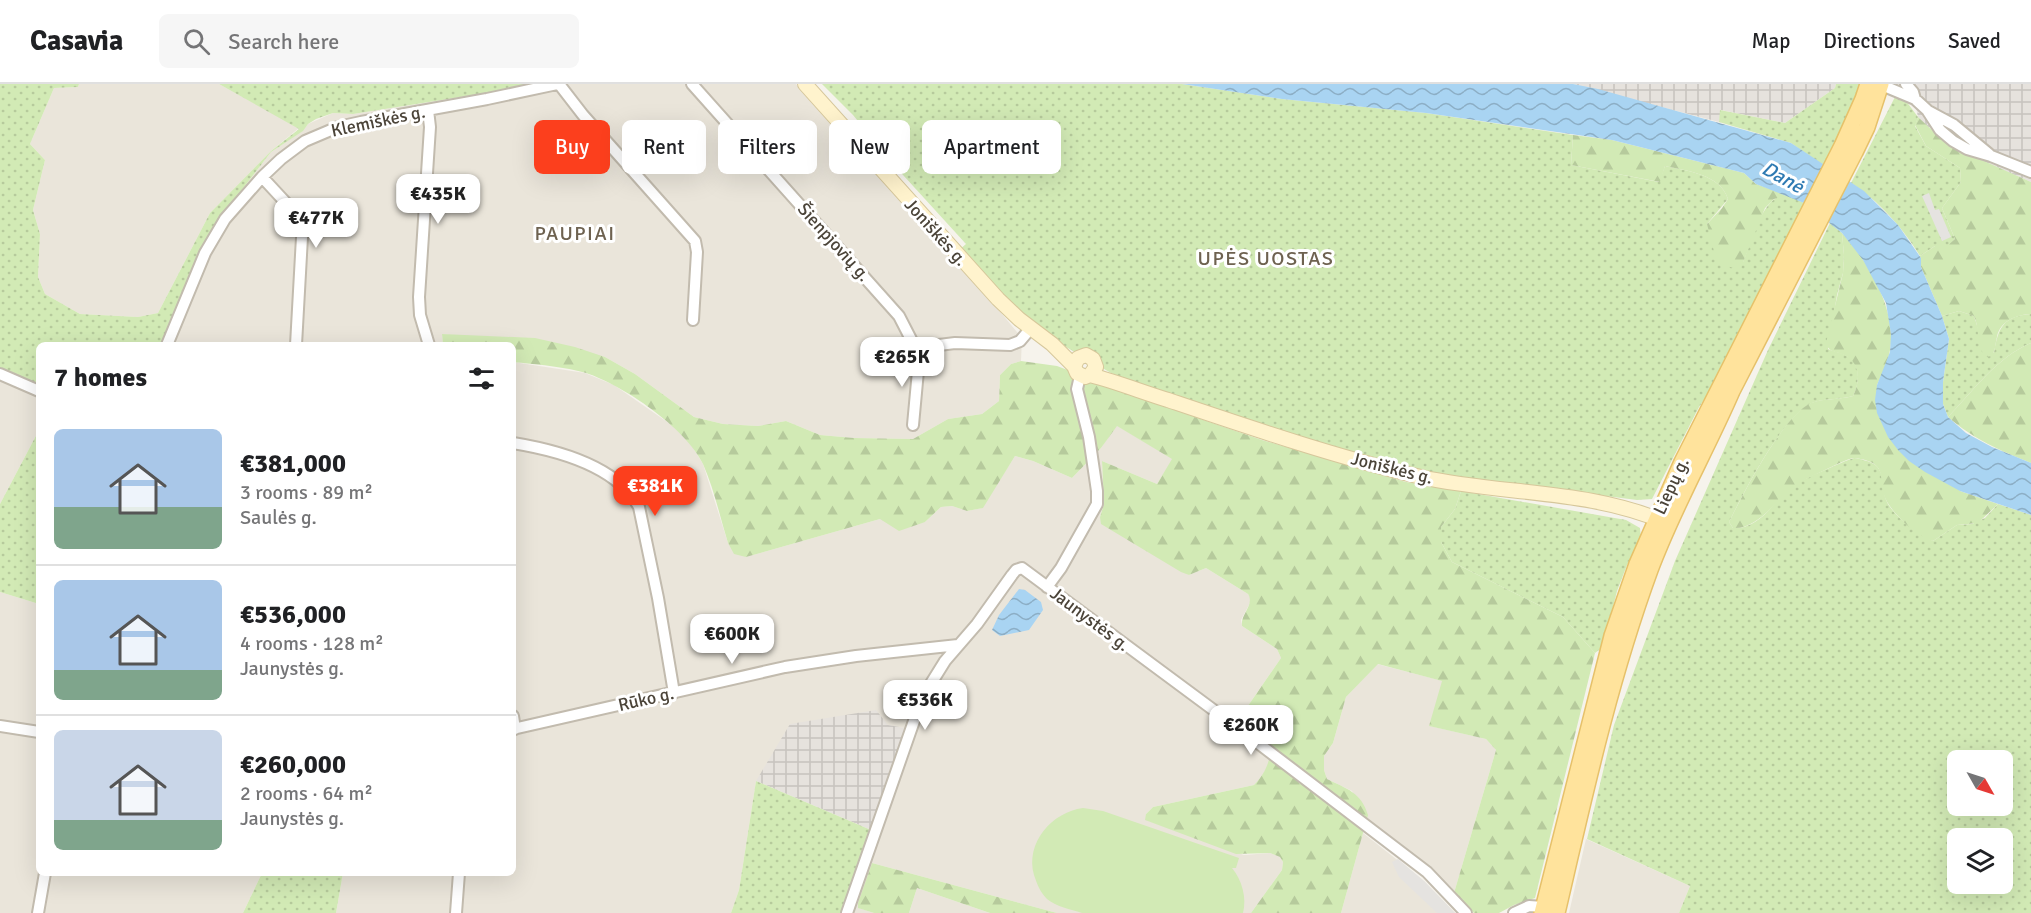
<!DOCTYPE html>
<html lang="en">
<head>
<meta charset="utf-8">
<style>
  body { margin:0; font-family:Signika,sans-serif; background:#f6f6f6; color:#202124; height:100vh; display:flex; flex-direction:column; font-size:22px; white-space:nowrap }
  * { box-sizing:border-box; margin:0 }
  p { font-size:20px; color:#757577 }
  .icon { flex:none; width:33px; height:33px; fill:none; stroke:currentColor; stroke-width:2; stroke-linecap:round; stroke-linejoin:round }
  .map { position:relative; flex:1; overflow:hidden }
  .side { position:absolute; left:36px; top:258px; width:480px; height:534px; display:flex; flex-direction:column; background:#fff; border-radius:9px; box-shadow:0 6px 24px #0002 }
  .side>* { flex:none }
  .guide { position:absolute; left:534px; top:36px; width:570px; height:54px; display:flex; gap:12px }
  .needle { width:39px; rotate:129deg }
  .controls { position:absolute; left:1947px; top:666px; display:grid; gap:12px }
  .controls a { display:grid; place-items:center; width:66px; height:66px; border-radius:9px; background:#fff; box-shadow:0 6px 24px #0002; font-size:30px }
  .price { position:absolute; translate:-50% -51px; padding:0 14px; border-radius:12px; background:#fff; color:#222; font-size:20px; line-height:39px; filter:drop-shadow(0 2px 3px #0008) }
  .price::after { content:''; position:absolute; left:50%; top:36px; width:18px; height:14px; margin-left:-9px; background:inherit; clip-path:polygon(0 0,100% 0,50% 100%) }
  .price.on { background:#fc3f1d; color:#fff }
  ul { padding:0; list-style:none }
  li { display:flex; align-items:center; gap:18px; height:150px; padding:0 18px }
  li+li { border-top:2px solid #e0e0e0 }
  li span { display:grid; place-items:center; flex:none; width:168px; height:120px; border-radius:9px; color:#555 }
  li>.icon { margin-inline-start:auto }
  span .icon { width:72px; height:72px; fill:#fffc; stroke-width:1 }
  li b { font-size:26px }
  h2 { display:flex; justify-content:space-between; align-items:center; height:72px; padding:0 18px; font-size:26px }
  .pill { padding:0 21px; border-radius:9px; background:#fff; box-shadow:0 6px 24px #0002; font-size:21px; line-height:54px }
  .pill.on { background:#fc3f1d; color:#fff }
  header { display:flex; align-items:center; gap:36px; box-sizing:border-box; height:84px; padding:0 30px; background:#fff; border-bottom:2px solid #e0e0e0 }
  header strong { font-size:28px }
  nav { display:flex; gap:33px; margin-inline-start:auto; font-size:21px }
  .search { width:420px; height:54px; background:#f6f6f6; display:flex; align-items:center; gap:15px; box-sizing:border-box; padding:0 21px; border-radius:9px; color:#757577; font-size:22px }
  .map>svg:first-child { display:block }
  .residential { fill:#eae5da }
  .industrial { fill:url(#industrial-grid) }
  .grass { fill:url(#grass-dots); fill-rule:evenodd }
  .forest { fill:url(#forest-firs) }
  .pitch { fill:#d2eab5 }
  .parking { fill:#e5e3e0 }
  .water { fill:url(#water-waves) }
  .lines { fill:none; stroke-linecap:round; stroke-linejoin:round }
  .street-casing { stroke:#c2bbae; stroke-width:14 }
  .secondary-casing { stroke:#d6c79b; stroke-width:16 }
  .primary-casing { stroke:#e6c16a; stroke-width:18 }
  .street { stroke:#fff; stroke-width:10 }
  .secondary { stroke:#fff3cd; stroke-width:14 }
  .primary { stroke:#ffe39c; stroke-width:15 }
  .labels { text-anchor:middle; stroke-width:6; stroke-linejoin:round; paint-order:stroke }
  .street-label { font-size:18px; fill:#4b4439; stroke:#fff }
  .water-label { font-size:20px; font-style:italic; fill:#2e7ab2; stroke:#fff }
  .neighbourhood-label { font-size:20px; letter-spacing:1.5px; fill:#6e6250; stroke:#fff }
</style>
</head>
<body>
<header>
<strong>Casavia</strong>
<div class="search"><svg class="icon" aria-label="search" viewBox="0 0 24 24"><circle cx="10" cy="10" r="6"/><path d="M15 15l6 6"/></svg>Search here</div>
<nav><a>Map</a><a>Directions</a><a>Saved</a></nav>
</header>
<div class="map">
<svg width="2031" height="829" viewBox="0 0 2031 829">
  <defs>
    <pattern id="industrial-grid" width="8" height="8" patternUnits="userSpaceOnUse" patternTransform="scale(1.5)"><rect width="8" height="8" fill="#e6e2dd"/><path d="M0 4h8M4 0v8" fill="none" stroke="#c7c3be"/></pattern>
    <pattern id="grass-dots" width="8" height="8" patternUnits="userSpaceOnUse" patternTransform="scale(1.5)"><rect width="8" height="8" fill="#d2eab5"/><path d="M2 2h.1M6 6h.1" fill="none" stroke="#b6ca9c" stroke-width="1.8" stroke-linecap="round"/></pattern>
    <pattern id="forest-firs" width="22" height="20" patternUnits="userSpaceOnUse" patternTransform="scale(1.5)"><rect width="22" height="20" fill="#d2eab5"/><path d="M5 1l3.5 6h-7zM16 11l3.5 6h-7z" fill="#b6ca9c"/></pattern>
    <pattern id="water-waves" width="16" height="10" patternUnits="userSpaceOnUse" patternTransform="scale(1.5)"><rect width="16" height="10" fill="#a9d4f2"/><path d="M0 5q4-4 8 0t8 0" fill="none" stroke="#8caec5"/></pattern>
  </defs>
  <rect width="100%" height="100%" fill="#f6f3ec"/>
  <path class="residential" d="M79 0H219L299 44 271 67 210 129 158 229 138 233 80 230 45 210 38 193 40 150 33 126 45 76 30 60 54 4 78 3Z
    M532 0H796L987 212 1022 254 1021 277 1011 280 1000 291 999 317 982 330 948 335 913 355 854 354 820 351 786 337 758 342 723 340 694 333 635 290 605 273 442 250 443 261H162L189 193 224 129 271 68 302 47 308 40 333 29 353 30 524 3Z
    M513 278 585 289 614 301 673 342 690 359 703 380 728 459 746 473 880 435 925 438 941 423 952 422 967 427 982 424 1015 372 1033 377 1072 394 1101 364 1116 341 1173 375 1157 400 1102 377 1104 420 1100 433 1189 491 1206 484 1248 510 1250 513V519L1241 536 1242 542 1277 565 1281 574 1241 632 1240 637 1267 656 1272 663 1269 679 1262 693 1254 701 1153 723 1146 730V736L1244 771 1270 769 1280 773 1283 778 1282 786 1251 829H1057L872 779 859 824 874 829H843L904 644 888 641 756 697 739 806 731 829H336L343 789H513Z
    M0 296 39 313V346L0 420Z
    M0 508 39 520V782L34 829H0Z
    M1377 580 1443 597 1430 642 1486 655 1496 666 1454 809 1366 737 1352 707 1327 695 1324 686V672L1333 659 1346 613Z
    M1363 749 1424 797 1455 829H1341Z
    M1586 755 1690 802 1679 829H1569Z
    M50 789H262L243 829H43Z
    M917 804 990 829H909Z"/>
  <path class="industrial" d="M1573 0H1836L1835 4 1785 39 1721 26 1719 38Z
    M1911 0H2031V98L1971 72 1939 54 1918 33Z
    M876 626 888 641 905 644 871 746 756 697 790 640Z"/>
  <path class="grass" d="M0 0H79L78 3 54 4 30 60 45 76 33 126 40 150 38 193 45 210 80 230 138 233 158 229 210 129 271 67 299 45 219 0H532L524 3 353 30 333 29 316 35 308 40 303 47 271 68 224 129 206 159 189 193 162 261H39V301L0 284Z
    M822 0H1182L1282 15 1426 29 1573 51 1571 81 1659 98 1665 82C1687 87 1720 90 1728 115L1707 140 1743 178C1751 160 1762 111 1786 111 1791 111 1799 117 1804 119L1791 145 1793 146 1724 287 1699 323 1652 415 1637 416 1427 389 1253 339 1137 299 1111 289 1066 263 1032 239 1014 224 959 166 966 160 893 80 853 31Z
    M1836 0H1862L1838 60 1835 58 1823 82 1791 59 1719 38 1720 26 1785 39 1835 4Z
    M1896 11 1906 17 1918 33 1915 42 1926 62 1960 84 1961 98 1942 124 1955 155 1947 163 1935 162 1920 172C1903 144 1878 116 1851 99Z
    M1830 139 1842 149 1844 171 1843 189 1837 211 1828 265C1834 268 1841 268 1847 272 1861 280 1860 299 1853 312 1840 316 1823 314 1812 319 1782 333 1744 408 1729 438L1733 444C1762 446 1777 411 1799 398 1806 394 1849 375 1854 374 1858 374 1860 375 1863 376 1892 382 1876 403 1890 423 1901 438 1917 448 1933 457L1957 441 1972 440 1985 434 1998 420 2031 431V829H1679L1690 802 1587 755 1614 641 1675 477 1768 266ZM1958 676H2002V722H1958ZM1958 754H2002V800H1958Z
    M1959 227 1974 232 1979 248 1994 269C1998 244 2003 232 2031 230V259C1997 273 1973 307 1948 333L1943 320V298L1949 255 1942 232Z
    M39 346V520L0 508V420Z
    M1461 407 1626 436 1640 444 1641 455 1627 481 1617 507 1603 563 1595 569 1563 533 1452 478 1441 458V443L1455 425Z
    M756 697 871 746 843 829H731L739 806Z
    M262 789H343L336 829H243Z"/>
  <path class="forest" d="M1918 33 1948 61 2031 98V230C2016 231 2000 237 1997 253 1995 260 1996 267 1991 272L1986 273C1976 263 1980 245 1974 232L1959 227 1942 232 1921 183 1920 172 1935 162H1947L1955 155 1942 124 1961 98 1960 84 1926 62 1915 41Z
    M1573 51 1612 56 1744 89 1756 100 1787 111 1774 115 1765 124 1740 186 1717 179 1707 140 1722 124 1728 115C1720 90 1687 87 1665 82L1660 98 1571 81Z
    M1842 149C1868 177 1897 226 1890 266 1888 278 1882 290 1877 301L1960 407 1998 420 1978 439 1957 441 1933 457C1917 453 1889 427 1884 411 1879 397 1886 383 1868 377 1865 376 1858 374 1854 374 1845 375 1818 390 1808 394 1782 405 1762 446 1733 444L1729 438C1744 408 1782 333 1811 319 1823 314 1840 316 1853 312 1860 299 1861 278 1844 271 1836 267 1829 269 1826 259L1843 189 1844 171Z
    M442 250 535 254 575 263 605 273 635 290 694 333 723 340 758 342 786 337 820 351 854 354 913 355 948 335 982 330 999 317 1000 291 1011 280 1021 277 1057 282 1160 321 1262 356 1406 398 1461 407 1455 425 1441 443V458L1452 478 1563 533 1595 569 1535 814 1514 821 1499 829H1474L1454 809 1496 666 1486 655 1429 642 1442 597 1378 580 1346 613 1333 659 1324 672V686L1327 695C1347 705 1361 708 1368 731L1341 829H1251L1282 786 1283 778 1280 773 1270 769 1236 770 1145 736 1146 730 1153 723 1254 701C1265 690 1269 679 1272 663L1267 656 1240 637 1241 632 1281 574 1277 565 1242 542C1240 530 1255 521 1248 510L1206 484 1189 491 1181 488 1101 440 1100 433 1104 420 1102 377 1157 400 1172 375 1117 342 1101 364 1072 394 1033 377 1015 372 983 424 967 427 952 422 941 423 925 438 899 447 880 435 746 473 734 470 728 459C720 433 714 405 703 380 686 344 623 301 586 289 567 283 533 280 513 278V261H443Z
    M2031 259V379C1999 366 1975 356 1948 333 1973 307 1997 273 2031 259Z
    M872 779 1057 829H990L917 804 909 829H874L858 824V819Z"/>
  <path class="pitch" d="M1083 724 1103 727 1239 774 1236 784H1232C1242 796 1247 814 1243 829H1082C1070 825 1057 823 1047 815 1040 808 1037 800 1034 791 1025 759 1052 728 1083 724Z"/>
  <path class="parking" d="M1929 109 1935 126 1939 125 1951 153 1942 157 1922 112Z
    M1398 775 1424 797 1455 829H1437L1399 793 1392 778Z"/>
  <path class="water" d="M1182 0H1573L1598 5 1791 59 1864 107 1898 141 1921 174V183L1942 232 1949 255 1943 298V320L1948 333 1966 349 1992 363 2031 379V431L1960 407 1925 388 1909 377 1898 366 1888 353 1877 329 1875 316 1877 301 1890 268 1891 250 1886 219 1863 176 1842 149 1804 119 1756 100 1744 89 1612 56 1426 29 1282 15Z
    M1019 505 1025 506 1041 518 1043 526 1029 546 1000 552 992 546 999 531Z"/>
  <g class="lines">
    <g class="street-casing">
      <path id="street" d="M559 0 583 31 695 157 697 168 693 236
        M692 0 899 232 917 267 919 276 913 341
        M1879 0 1915 15
        M1906 0 1913 8 1915 15 1927 26 1940 46 1953 57 1967 65 1991 72 2031 88
        M428 26 430 43 419 213 420 231 429 261
        M1928 27 1954 41 1989 70
        M262 93 300 134 302 153 296 261
        M167 261 205 169 225 135 262 93 281 75 305 57 338 43 361 38 487 15 557 0
        M917 267 939 261 955 259 1010 261 1020 257 1031 244
        M0 290 39 307
        M513 359C556 366 617 382 639 423L658 514 674 609
        M1047 503 1061 484 1097 420V407L1089 353 1077 305 1080 292
        M513 632 515 645
        M0 642 39 648
        M513 645 785 583 856 572 958 561
        M38 829 45 789
        M456 829 459 789
        M847 829 922 614 945 577 977 540 1012 491 1016 486 1022 484 1254 656 1427 788 1466 829
        M1514 829 1529 822 1543 823"/>
    </g>
    <g class="secondary-casing">
      <path id="secondary" d="M805 0 998 215 1019 235 1052 260 1074 282 1077 289 1085 293 1090 291 1096 283 1093 275 1086 271 1078 274 1074 282
        M1090 291C1117 298 1142 308 1168 316 1251 344 1336 373 1421 393 1502 411 1590 405 1667 439"/>
    </g>
    <g class="primary-casing">
      <path id="primary" d="M1542 829 1612 552 1637 480 1682 378 1842 62 1863 15 1868 0
        M1557 829C1584 713 1609 598 1650 486 1673 424 1706 367 1732 307L1855 68 1867 43 1881 0"/>
    </g>
    <use href="#street" class="street"/>
    <use href="#secondary" class="secondary"/>
    <use href="#primary" class="primary"/>
  </g>
  <g class="labels">
    <g class="street-label">
      <text transform="translate(378 37) rotate(-12)" y="6">Klemiškės g.</text>
      <text transform="translate(936 148) rotate(48)" y="6">Joniškės g.</text>
      <text transform="translate(834 158) rotate(48)" y="6">Šienpjovių g.</text>
      <text transform="translate(1392 384) rotate(14)" y="6">Joniškės g.</text>
      <text transform="translate(1671 402) rotate(-65)" y="6">Liepų g.</text>
      <text transform="translate(1090 535) rotate(37)" y="6">Jaunystės g.</text>
      <text transform="translate(646 615) rotate(-13)" y="6">Rūko g.</text>
    </g>
    <g class="water-label">
      <text transform="translate(1783 93) rotate(29)" y="7">Danė</text>
    </g>
    <g class="neighbourhood-label">
      <text x="575" y="156">PAUPIAI</text>
      <text x="1266" y="181">UPĖS UOSTAS</text>
    </g>
  </g>
</svg>
<div class="controls">
<a><svg class="needle" viewBox="-14 -14 28 28"><path d="M0-13l5 13h-10z" fill="#e53935"/><path d="M0 13l5-13h-10z" fill="#757577"/></svg></a>
<a><svg class="icon" aria-label="layers" viewBox="0 0 24 24"><path d="M12 4l9 5-9 5-9-5zM3 14l9 5 9-5"/></svg></a>
</div>
<b class="price" style="left:438px;top:141px">€435K</b>
<b class="price" style="left:316px;top:165px">€477K</b>
<b class="price" style="left:902px;top:304px">€265K</b>
<b class="price on" style="left:655px;top:433px">€381K</b>
<b class="price" style="left:732px;top:581px">€600K</b>
<b class="price" style="left:925px;top:647px">€536K</b>
<b class="price" style="left:1251px;top:672px">€260K</b>
<div class="guide">
<a class="pill on">Buy</a>
<a class="pill">Rent</a>
<a class="pill">Filters</a>
<a class="pill">New</a>
<a class="pill">Apartment</a>
</div>
<section class="side">
<h2>7 homes<svg class="icon" aria-label="filters" viewBox="0 0 24 24"><path d="M4 7h16M4 17h16"/><circle cx="9" cy="7" r="2"/><circle cx="15" cy="17" r="2"/></svg></h2>
<ul>
<li><span style="background:linear-gradient(#a9c7e8 65%,#7fa58c 0)"><svg class="icon" aria-label="home" viewBox="0 0 24 24"><path d="M3 11l9-7 9 7M6 9v11h12V9"/></svg></span><div><b>€381,000</b><p>3 rooms · 89 m²</p><p>Saulės g.</p></div></li>
<li><span style="background:linear-gradient(#a9c7e8 75%,#7fa58c 0)"><svg class="icon" aria-label="home" viewBox="0 0 24 24"><path d="M3 11l9-7 9 7M6 9v11h12V9"/></svg></span><div><b>€536,000</b><p>4 rooms · 128 m²</p><p>Jaunystės g.</p></div></li>
<li><span style="background:linear-gradient(#c9d6e8 75%,#7fa58c 0)"><svg class="icon" aria-label="home" viewBox="0 0 24 24"><path d="M3 11l9-7 9 7M6 9v11h12V9"/></svg></span><div><b>€260,000</b><p>2 rooms · 64 m²</p><p>Jaunystės g.</p></div></li>
</ul>
</section>
</div>
</body>
</html>
